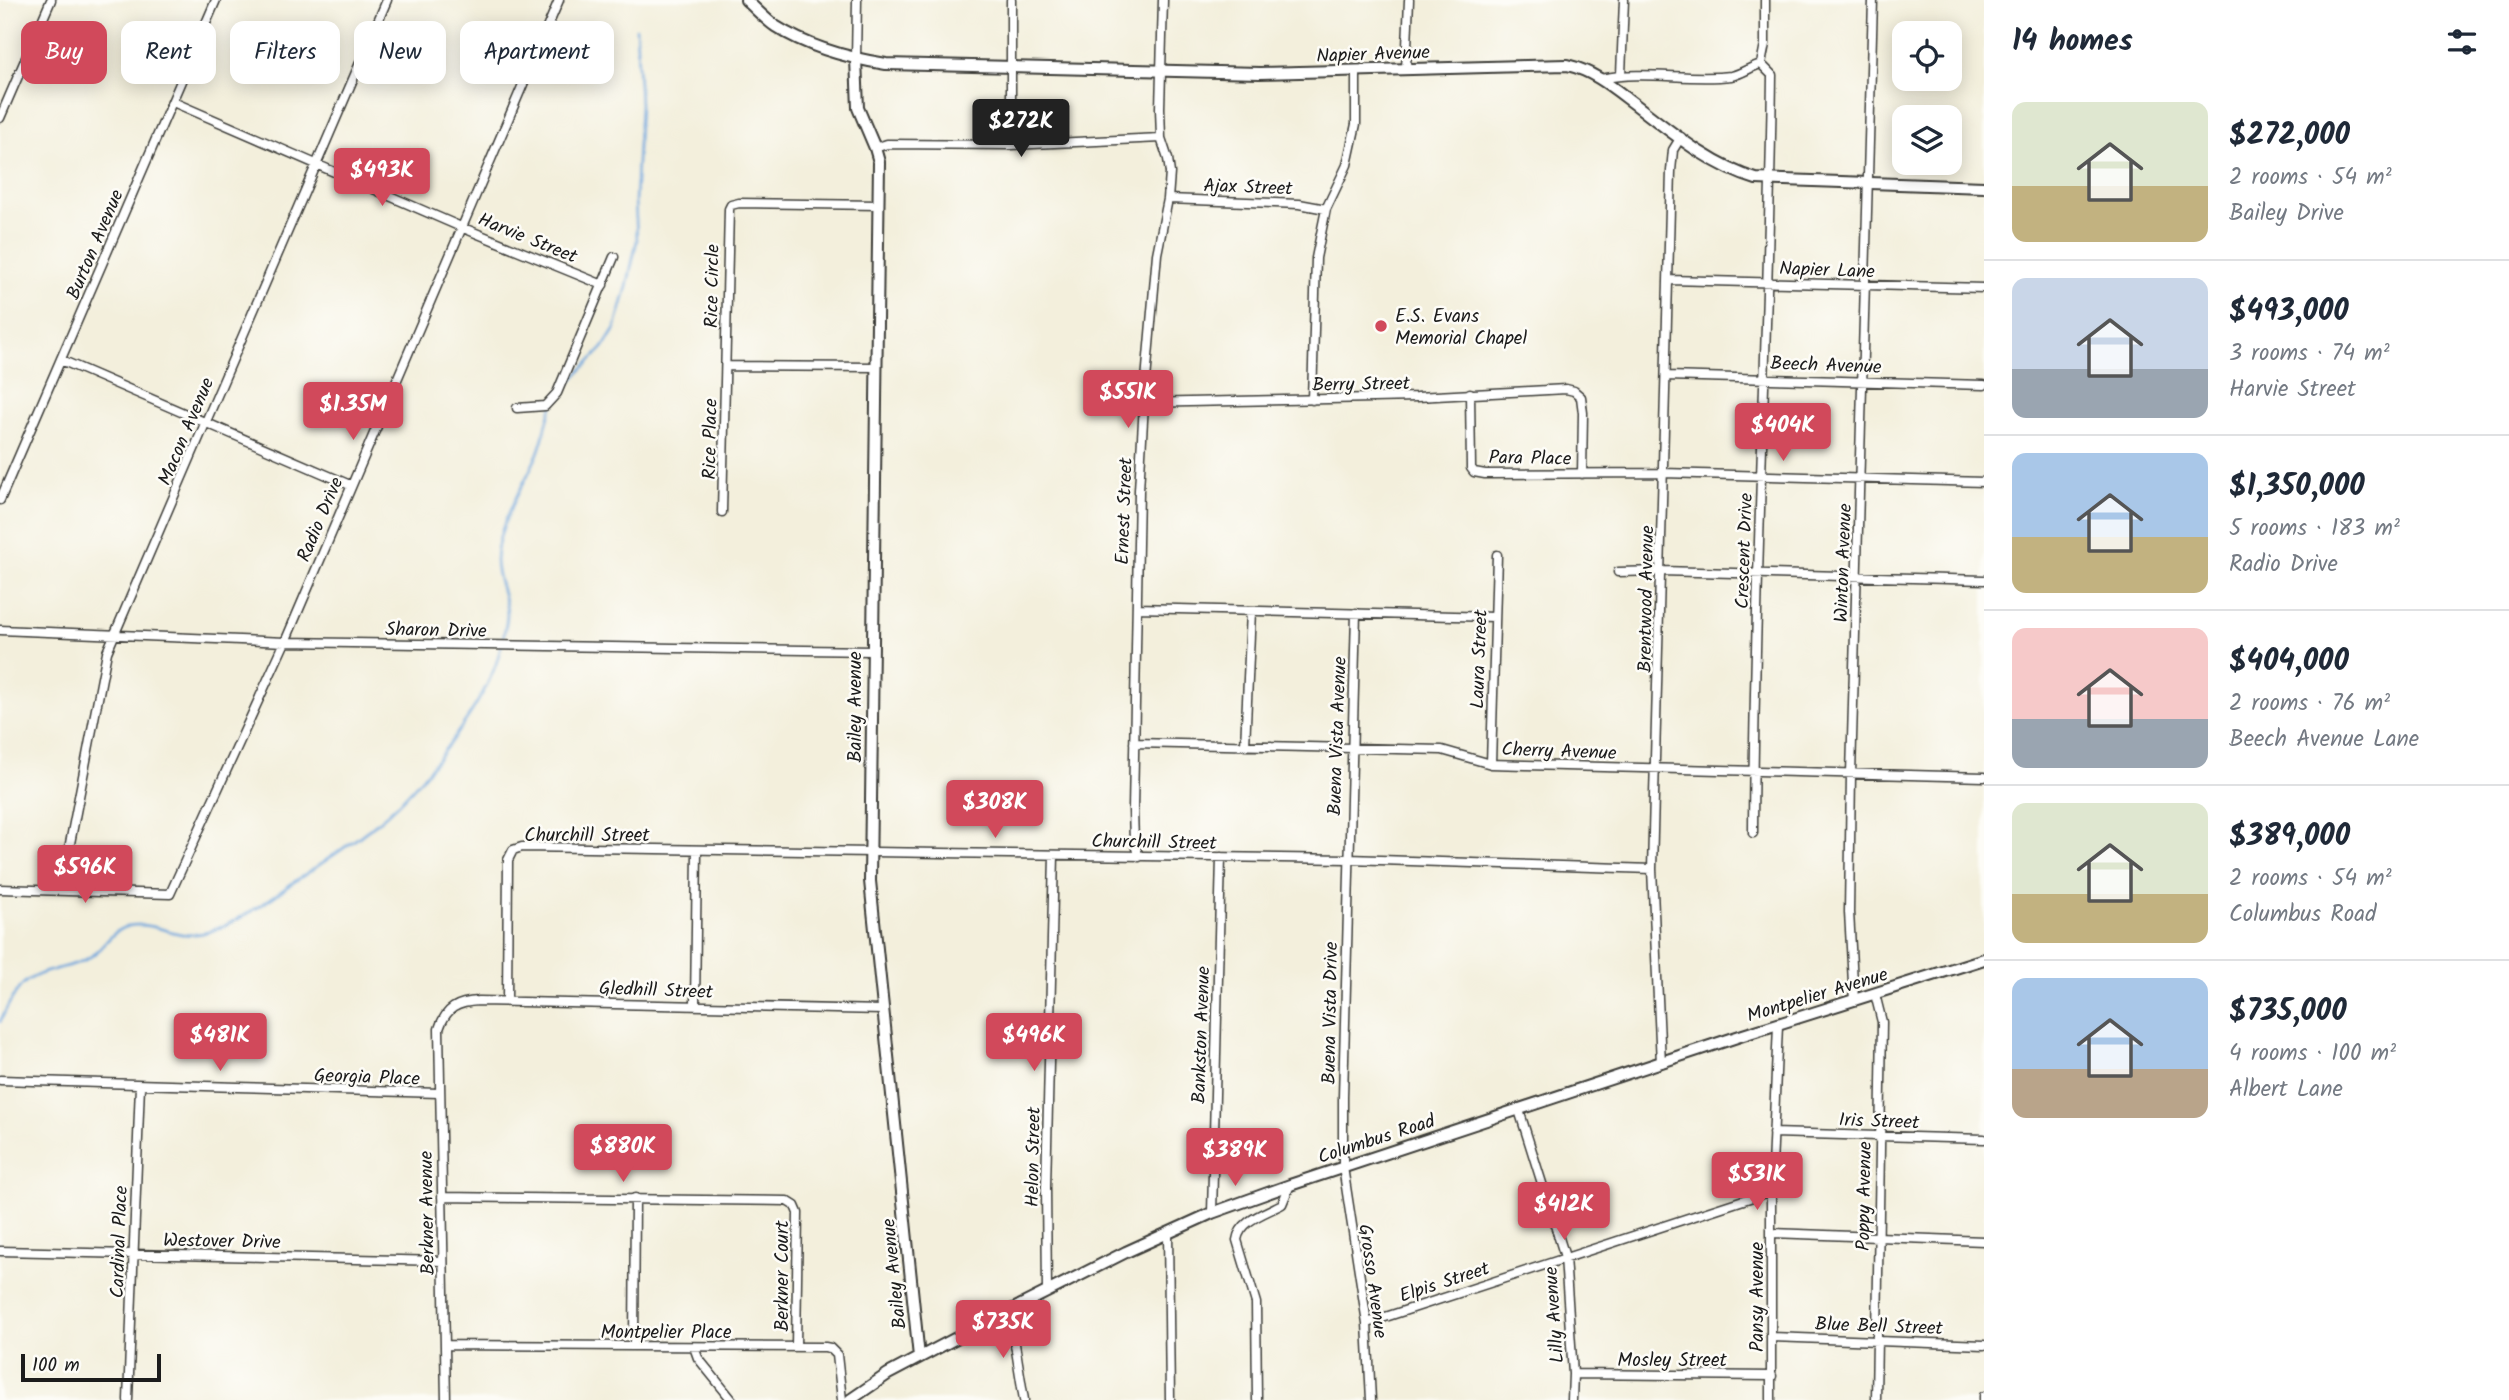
<!DOCTYPE html>
<html lang="en">
<head>
<meta charset="utf-8">
<style>
  body { margin:0; font-family:Kalam,sans-serif; background:#f6f6f7; color:#1f2937; height:100vh; display:flex; flex-direction:column; font-size:26px; white-space:nowrap }
  * { box-sizing:border-box; margin:0 }
  p { font-size:23px; color:#747a83 }
  .icon { flex:none; width:38px; height:38px; fill:none; stroke:currentColor; stroke-width:2; stroke-linecap:round; stroke-linejoin:round }
  .map { position:relative; flex:1; overflow:hidden }
  .side { display:flex; flex-direction:column; background:#fff; width:525px }
  .side>* { flex:none }
  .top-card { position:absolute; left:21px; top:21px; width:665px; height:63px; display:flex; gap:14px }
  .tools { position:absolute; left:1892px; top:21px; display:grid; gap:14px }
  .tools a { display:grid; place-items:center; width:70px; height:70px; border-radius:14px; background:#fff; box-shadow:0 4px 18px #0003; font-size:35px }
  .scale { position:absolute; left:21px; bottom:18px; width:140px; box-sizing:border-box; padding-left:7px; border:4px solid #1c1c1c; border-top:0; font-size:19px; line-height:24px; white-space:nowrap; color:#1c1c1c; -webkit-text-stroke:5px #fdfcf7; paint-order:stroke }
  .price { position:absolute; translate:-50% -60px; padding:0 16px; border-radius:7px; background:#d1495b; color:#fff; font-size:23px; line-height:46px; filter:drop-shadow(0 2px 4px #0008) }
  .price::after { content:''; position:absolute; left:50%; top:42px; width:21px; height:16px; margin-left:-10px; background:inherit; clip-path:polygon(0 0,100% 0,50% 100%) }
  .price.active { background:#222; color:#fff }
  ul { padding:0; list-style:none }
  li { display:flex; align-items:center; gap:21px; height:175px; padding:0 28px }
  li+li { border-top:2px solid #e0e1e3 }
  li span { display:grid; place-items:center; flex:none; width:196px; height:140px; border-radius:14px; color:#555 }
  li>.icon { margin-inline-start:auto }
  span .icon { width:84px; height:84px; fill:#fffc; stroke-width:1 }
  li b { font-size:30px }
  h2 { display:flex; justify-content:space-between; align-items:center; height:84px; padding:0 28px; font-size:30px }
  .pill { padding:0 24px; border-radius:14px; background:#fff; box-shadow:0 4px 18px #0003; font-size:24px; line-height:63px }
  .pill.active { background:#d1495b; color:#fff }
  main { display:flex; flex:1; min-height:0 }
  .map>svg:first-child { display:block }
  .lines { fill:none; stroke-linecap:round; stroke-linejoin:round }
  .stream { stroke:#6ea6dd; stroke-width:2.5 }
  .minor-casing { stroke:#3c3c39; stroke-width:11 }
  .tertiary-casing { stroke:#3c3c39; stroke-width:14 }
  .minor { stroke:#fff; stroke-width:8 }
  .tertiary { stroke:#fff; stroke-width:10 }
  .poi-dot { fill:#d1495b; stroke:#fdfcf7; stroke-width:2.5 }
  .labels { text-anchor:middle; stroke-width:5; stroke-linejoin:round; paint-order:stroke }
  .street-label { font-size:19px; fill:#1c1c1c; stroke:#fdfcf7 }
  .poi-label { font-size:19px; fill:#1c1c1c; stroke:#fdfcf7; text-anchor:start }
</style>
</head>
<body>
<main>
<div class="map">
<svg width="1984" height="1400" viewBox="0 0 1984 1400">
  <rect width="100%" height="100%" fill="#fdfcf7"/>
  <filter id="ink" filterUnits="userSpaceOnUse"><feTurbulence type="fractalNoise" baseFrequency=".0143" numOctaves="2"/><feDisplacementMap in="SourceGraphic" scale="14" xChannelSelector="R" yChannelSelector="G"/><feConvolveMatrix kernelMatrix="1 2 1 2 8 2 1 2 1" color-interpolation-filters="sRGB"/></filter>
  <filter id="wash" filterUnits="userSpaceOnUse"><feTurbulence type="fractalNoise" baseFrequency=".00686" numOctaves="4" result="noise"/><feDisplacementMap in="SourceGraphic" scale="28" xChannelSelector="R" yChannelSelector="G"/><feGaussianBlur stdDeviation="1.57" result="paint"/><feColorMatrix in="noise" values="0 0 0 0 0 0 0 0 0 0 0 0 0 0 0 0 0 1.4 0 .05"/><feComposite in="paint" operator="in"/></filter>
  <g filter="url(#wash)">
    <rect width="100%" height="100%" fill="#f3efdc"/>
    <g class="lines">
      <path class="stream" d="M562 390 603 348 615 329 627 287 637 240 635 201 640 104 636 28
        M0 1022C5 1011 13 995 21 986 36 970 66 969 85 960 108 949 109 924 140 925 166 926 177 940 208 932 238 923 269 900 294 882 323 862 354 843 380 820 419 788 487 703 499 654 502 642 507 625 507 613 506 595 496 579 496 561 497 523 524 487 538 453 545 435 547 416 556 398"/>
    </g>
  </g>
  <g filter="url(#ink)">
    <g class="lines">
      <g class="minor-casing">
        <path id="minor" d="M1011 0V145
          M856 59 857 0
          M1761 64 1765 44V0
          M1406 70 1409 0
          M1621 75 1624 0
          M1601 79C1644 70 1688 81 1731 76 1742 74 1750 67 1761 64
          M173 102 461 227 603 285
          M0 118 51 0
          M875 148 887 144 1011 145 1161 138
          M1168 199 1299 204 1326 209
          M1669 280 1984 288
          M61 360 350 485
          M726 366 877 367
          M1667 376 1984 385
          M1470 393 1471 468 1474 472 1485 474 1663 473 1984 482
          M1312 400 1316 258 1326 209 1347 165 1356 124V71
          M1144 403 1417 397 1566 389 1574 391 1581 397 1583 413 1582 474
          M517 408 545 406 557 393 614 257
          M0 500 216 0
          M722 512 729 209 731 205 739 203 879 205
          M1618 572 1661 571 1984 580
          M1137 608 1495 617
          M1356 613 1343 1097V1167L1367 1323 1371 1400
          M0 630 285 642 872 651
          M1134 743 1442 750 1491 764 1984 777
          M1245 746 1251 611
          M1491 764 1497 555
          M1753 833C1754 580 1769 328 1772 75L1761 64
          M1139 857 1134 842 1133 809 1139 490 1144 403 1157 254 1168 199 1170 173 1168 159 1161 138 1160 108 1163 0
          M0 889 170 894 285 642 559 0
          M61 890 107 652 387 0
          M1875 994 1882 1022 1876 1400
          M507 1001 508 860 513 850 522 847 1349 859 1652 869
          M1854 1001 1849 912 1851 774 1873 0
          M695 1006 697 851
          M1661 1063 1652 869 1671 171 1673 150 1681 137
          M0 1080 439 1093
          M1519 1110 1565 1257 1573 1374 1572 1400
          M1773 1133 1984 1139
          M442 1197 787 1201 795 1206 798 1213 796 1347
          M1212 1213 1221 857
          M1168 1232 1170 1400
          M1772 1233 1984 1241
          M0 1251 443 1261
          M1047 1292 1046 1187 1054 855
          M1006 1314 1015 1344 1024 1400
          M1367 1323 1771 1191
          M1772 1337 1984 1345
          M445 1345 825 1347 830 1348 837 1355 842 1400
          M634 1346 635 1198
          M694 1347 698 1358 732 1400
          M1573 1374 1772 1376
          M128 1400 140 1085
          M446 1400 439 1029C446 1008 457 1002 479 1001L883 1010
          M1257 1400 1256 1303 1237 1240C1240 1220 1266 1213 1282 1204L1290 1185
          M1771 1400V1191L1778 1025
          M1984 1400V1396"/>
      </g>
      <g class="tertiary-casing">
        <path id="tertiary" d="M746 0C755 8 765 19 775 26 808 47 848 58 886 64L1260 73 1567 65C1593 71 1611 86 1632 102 1669 130 1711 166 1756 179L1984 187
          M856 59 858 108 875 148 879 162 870 881 919 1357
          M850 1400 888 1374 962 1335 1126 1252 1212 1213 1290 1185 1743 1035 1984 959"/>
      </g>
      <use href="#minor" class="minor"/>
      <use href="#tertiary" class="tertiary"/>
    </g>
  </g>
  <circle class="poi-dot" cx="1381" cy="326" r="7"/>
  <g class="labels">
    <g class="street-label">
      <text transform="translate(1373 53) rotate(-2)" y="7">Napier Avenue</text>
      <text transform="translate(1248 186) rotate(2)" y="7">Ajax Street</text>
      <text transform="translate(528 237) rotate(22)" y="7">Harvie Street</text>
      <text transform="translate(94 244) rotate(-67)" y="7">Burton Avenue</text>
      <text transform="translate(1827 269) rotate(2)" y="7">Napier Lane</text>
      <text transform="translate(711 286) rotate(-89)" y="7">Rice Circle</text>
      <text transform="translate(1826 364) rotate(2)" y="7">Beech Avenue</text>
      <text transform="translate(1361 383) rotate(-1)" y="7">Berry Street</text>
      <text transform="translate(185 431) rotate(-67)" y="7">Macon Avenue</text>
      <text transform="translate(709 439) rotate(-89)" y="7">Rice Place</text>
      <text transform="translate(1530 457) rotate(1)" y="7">Para Place</text>
      <text transform="translate(1123 511) rotate(-88)" y="7">Ernest Street</text>
      <text transform="translate(319 519) rotate(-67)" y="7">Radio Drive</text>
      <text transform="translate(1743 551) rotate(-88)" y="7">Crescent Drive</text>
      <text transform="translate(1842 563) rotate(-88)" y="7">Winton Avenue</text>
      <text transform="translate(1645 599) rotate(-89)" y="7">Brentwood Avenue</text>
      <text transform="translate(436 629) rotate(1)" y="7">Sharon Drive</text>
      <text transform="translate(1478 659) rotate(-88)" y="7">Laura Street</text>
      <text transform="translate(854 707) rotate(-90)" y="7">Bailey Avenue</text>
      <text transform="translate(1336 736) rotate(-88)" y="7">Buena Vista Avenue</text>
      <text transform="translate(1559 750) rotate(2)" y="7">Cherry Avenue</text>
      <text x="587" y="841">Churchill Street</text>
      <text transform="translate(1154 841) rotate(1)" y="7">Churchill Street</text>
      <text transform="translate(656 989) rotate(2)" y="7">Gledhill Street</text>
      <text transform="translate(1817 994) rotate(-17)" y="7">Montpelier Avenue</text>
      <text transform="translate(1329 1013) rotate(-89)" y="7">Buena Vista Drive</text>
      <text transform="translate(1200 1035) rotate(-88)" y="7">Bankston Avenue</text>
      <text transform="translate(367 1076) rotate(2)" y="7">Georgia Place</text>
      <text transform="translate(1879 1120) rotate(2)" y="7">Iris Street</text>
      <text transform="translate(1376 1138) rotate(-18)" y="7">Columbus Road</text>
      <text transform="translate(1032 1157) rotate(-89)" y="7">Helon Street</text>
      <text transform="translate(1863 1196) rotate(-89)" y="7">Poppy Avenue</text>
      <text transform="translate(426 1213) rotate(-91)" y="7">Berkner Avenue</text>
      <text transform="translate(222 1240) rotate(1)" y="7">Westover Drive</text>
      <text transform="translate(118 1242) rotate(-88)" y="7">Cardinal Place</text>
      <text transform="translate(893 1274) rotate(-96)" y="7">Bailey Avenue</text>
      <text transform="translate(781 1276) rotate(-90)" y="7">Berkner Court</text>
      <text transform="translate(1374 1281) rotate(82)" y="7">Grosso Avenue</text>
      <text transform="translate(1444 1281) rotate(-18)" y="7">Elpis Street</text>
      <text transform="translate(1756 1297) rotate(-90)" y="7">Pansy Avenue</text>
      <text transform="translate(1553 1315) rotate(-94)" y="7">Lilly Avenue</text>
      <text transform="translate(1879 1325) rotate(2)" y="7">Blue Bell Street</text>
      <text x="666" y="1338">Montpelier Place</text>
      <text x="1672" y="1366">Mosley Street</text>
    </g>
    <g class="poi-label">
      <text x="1395" y="322">E.S. Evans<tspan x="1395" dy="22">Memorial Chapel</tspan></text>
    </g>
  </g>
</svg>
<div class="tools">
<a><svg class="icon" aria-label="locate" viewBox="0 0 24 24"><circle cx="12" cy="12" r="6"/><path d="M12 2v4M12 18v4M2 12h4M18 12h4"/></svg></a>
<a><svg class="icon" aria-label="layers" viewBox="0 0 24 24"><path d="M12 4l9 5-9 5-9-5zM3 14l9 5 9-5"/></svg></a>
</div>
<div class="scale">100 m</div>
<b class="price active" style="left:1021px;top:159px">$272K</b>
<b class="price" style="left:382px;top:208px">$493K</b>
<b class="price" style="left:1128px;top:430px">$551K</b>
<b class="price" style="left:353px;top:442px">$1.35M</b>
<b class="price" style="left:1783px;top:463px">$404K</b>
<b class="price" style="left:995px;top:840px">$308K</b>
<b class="price" style="left:85px;top:905px">$596K</b>
<b class="price" style="left:220px;top:1073px">$481K</b>
<b class="price" style="left:1034px;top:1073px">$496K</b>
<b class="price" style="left:623px;top:1184px">$880K</b>
<b class="price" style="left:1235px;top:1188px">$389K</b>
<b class="price" style="left:1757px;top:1212px">$531K</b>
<b class="price" style="left:1564px;top:1242px">$412K</b>
<b class="price" style="left:1003px;top:1360px">$735K</b>
<div class="top-card">
<a class="pill active">Buy</a>
<a class="pill">Rent</a>
<a class="pill">Filters</a>
<a class="pill">New</a>
<a class="pill">Apartment</a>
</div>
</div>
<section class="side">
<h2>14 homes<svg class="icon" aria-label="filters" viewBox="0 0 24 24"><path d="M4 7h16M4 17h16"/><circle cx="9" cy="7" r="2"/><circle cx="15" cy="17" r="2"/></svg></h2>
<ul>
<li><span style="background:linear-gradient(#dfe7d0 60%,#c2b280 0)"><svg class="icon" aria-label="home" viewBox="0 0 24 24"><path d="M3 11l9-7 9 7M6 9v11h12V9"/></svg></span><div><b>$272,000</b><p>2 rooms · 54 m²</p><p>Bailey Drive</p></div></li>
<li><span style="background:linear-gradient(#c9d6e8 65%,#9aa5b1 0)"><svg class="icon" aria-label="home" viewBox="0 0 24 24"><path d="M3 11l9-7 9 7M6 9v11h12V9"/></svg></span><div><b>$493,000</b><p>3 rooms · 74 m²</p><p>Harvie Street</p></div></li>
<li><span style="background:linear-gradient(#a9c7e8 60%,#c2b280 0)"><svg class="icon" aria-label="home" viewBox="0 0 24 24"><path d="M3 11l9-7 9 7M6 9v11h12V9"/></svg></span><div><b>$1,350,000</b><p>5 rooms · 183 m²</p><p>Radio Drive</p></div></li>
<li><span style="background:linear-gradient(#f6c9c9 65%,#9aa5b1 0)"><svg class="icon" aria-label="home" viewBox="0 0 24 24"><path d="M3 11l9-7 9 7M6 9v11h12V9"/></svg></span><div><b>$404,000</b><p>2 rooms · 76 m²</p><p>Beech Avenue Lane</p></div></li>
<li><span style="background:linear-gradient(#dfe7d0 65%,#c2b280 0)"><svg class="icon" aria-label="home" viewBox="0 0 24 24"><path d="M3 11l9-7 9 7M6 9v11h12V9"/></svg></span><div><b>$389,000</b><p>2 rooms · 54 m²</p><p>Columbus Road</p></div></li>
<li><span style="background:linear-gradient(#a9c7e8 65%,#b9a48a 0)"><svg class="icon" aria-label="home" viewBox="0 0 24 24"><path d="M3 11l9-7 9 7M6 9v11h12V9"/></svg></span><div><b>$735,000</b><p>4 rooms · 100 m²</p><p>Albert Lane</p></div></li>
</ul>
</section>
</main>
</body>
</html>
